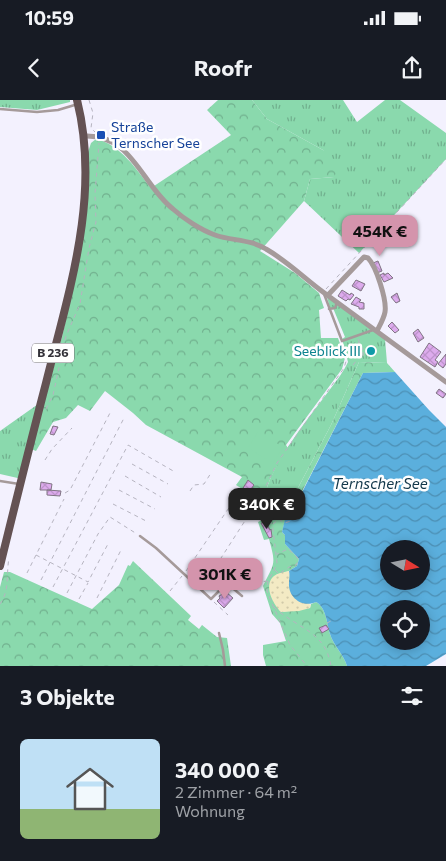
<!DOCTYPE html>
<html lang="de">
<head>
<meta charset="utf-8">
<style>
  body { margin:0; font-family:Commissioner,sans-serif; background:#20242c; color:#f1f3f6; height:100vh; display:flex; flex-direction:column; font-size:19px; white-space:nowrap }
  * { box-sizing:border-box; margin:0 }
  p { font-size:16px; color:#9ea1a6 }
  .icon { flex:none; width:28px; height:28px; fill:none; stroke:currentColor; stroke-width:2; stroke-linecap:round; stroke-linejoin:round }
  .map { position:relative; height:566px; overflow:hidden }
  .sheet { display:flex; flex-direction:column; background:#171b24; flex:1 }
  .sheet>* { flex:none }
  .needle { width:32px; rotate:100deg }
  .tools { position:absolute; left:380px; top:440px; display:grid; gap:10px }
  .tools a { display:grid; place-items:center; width:50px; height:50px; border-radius:50%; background:#171b24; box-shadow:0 2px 12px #0003; font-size:25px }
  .price { position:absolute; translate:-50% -42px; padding:0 11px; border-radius:10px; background:#d494ac; color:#111; font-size:16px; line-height:32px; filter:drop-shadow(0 1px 2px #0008) }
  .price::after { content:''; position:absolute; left:50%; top:30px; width:15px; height:11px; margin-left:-8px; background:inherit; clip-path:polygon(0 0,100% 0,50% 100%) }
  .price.active { background:#222; color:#fff }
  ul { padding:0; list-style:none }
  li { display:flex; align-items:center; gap:15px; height:125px; padding:0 20px }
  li+li { border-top:1px solid #363941 }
  li span { display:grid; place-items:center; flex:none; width:140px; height:100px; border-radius:8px; color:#555 }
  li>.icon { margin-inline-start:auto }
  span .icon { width:60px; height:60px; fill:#fffc; stroke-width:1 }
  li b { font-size:21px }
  h2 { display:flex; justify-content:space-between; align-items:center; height:60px; padding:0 20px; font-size:21px }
  .status { display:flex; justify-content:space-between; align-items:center; height:35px; padding:0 25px; background:#171b24; direction:ltr }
  .status svg { height:14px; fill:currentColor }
  header { display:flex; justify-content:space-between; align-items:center; height:65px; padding:0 20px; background:#171b24; font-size:22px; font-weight:700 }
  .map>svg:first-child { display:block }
  .grass { fill:url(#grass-tufts) }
  .forest { fill:url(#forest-crowns) }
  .sand { fill:url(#sand-dots) }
  .garden { fill:#8ad9ad }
  .water { fill:url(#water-waves); fill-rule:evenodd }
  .building { fill:url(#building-cross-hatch); stroke:#807484 }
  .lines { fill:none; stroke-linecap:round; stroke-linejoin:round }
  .path { stroke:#b6b4c0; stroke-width:1; stroke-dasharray:4 4; stroke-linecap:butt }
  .lane { stroke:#a59a9a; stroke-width:2.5 }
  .street { stroke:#a59a9a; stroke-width:5 }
  .primary { stroke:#645253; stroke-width:8 }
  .transit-dot { fill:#1a4fb4; stroke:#fff; stroke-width:2 }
  .culture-dot { fill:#0f9aa8; stroke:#fff; stroke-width:2 }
  .labels { text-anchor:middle; stroke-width:5; stroke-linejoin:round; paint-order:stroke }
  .shield { fill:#fff; stroke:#706e74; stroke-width:1 }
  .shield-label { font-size:12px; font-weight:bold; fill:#323038 }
  .transit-label { font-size:14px; fill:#164399; stroke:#fff; text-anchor:start }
  .culture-label { font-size:14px; fill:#0d838f; stroke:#fff; text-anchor:end }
  .water-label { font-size:15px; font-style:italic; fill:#13384b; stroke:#fff }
</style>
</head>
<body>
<div class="status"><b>10:59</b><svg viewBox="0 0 49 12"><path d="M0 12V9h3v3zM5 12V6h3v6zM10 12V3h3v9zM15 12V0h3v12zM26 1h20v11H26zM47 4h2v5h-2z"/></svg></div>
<header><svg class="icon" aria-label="back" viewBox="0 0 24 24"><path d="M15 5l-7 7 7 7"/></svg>Roofr<svg class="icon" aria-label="share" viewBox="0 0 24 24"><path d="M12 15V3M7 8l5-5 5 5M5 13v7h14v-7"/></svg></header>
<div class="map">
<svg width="446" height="566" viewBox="0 0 446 566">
  <defs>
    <pattern id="grass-tufts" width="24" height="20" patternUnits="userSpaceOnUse" patternTransform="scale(1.25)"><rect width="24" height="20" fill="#8ad9ad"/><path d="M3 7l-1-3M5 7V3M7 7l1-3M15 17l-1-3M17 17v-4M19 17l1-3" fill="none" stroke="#71b08e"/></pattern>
    <pattern id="forest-crowns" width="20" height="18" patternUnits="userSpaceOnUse" patternTransform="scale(1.25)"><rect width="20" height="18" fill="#8ad9ad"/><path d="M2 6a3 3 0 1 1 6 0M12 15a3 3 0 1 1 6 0" fill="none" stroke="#71b08e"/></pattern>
    <pattern id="sand-dots" width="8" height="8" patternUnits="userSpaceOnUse" patternTransform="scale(1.25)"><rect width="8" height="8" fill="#f3eac4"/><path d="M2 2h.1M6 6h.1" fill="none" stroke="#d1c9a9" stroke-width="1.8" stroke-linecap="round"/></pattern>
    <pattern id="water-waves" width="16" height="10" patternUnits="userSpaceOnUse" patternTransform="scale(1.25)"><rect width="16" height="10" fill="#5bafdd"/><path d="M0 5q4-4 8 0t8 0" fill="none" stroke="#4c8fb4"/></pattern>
    <pattern id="building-cross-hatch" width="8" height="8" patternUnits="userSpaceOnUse" patternTransform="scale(1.25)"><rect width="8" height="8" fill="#ddabed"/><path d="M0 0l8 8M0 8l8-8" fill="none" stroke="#be93cc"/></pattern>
  </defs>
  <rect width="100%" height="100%" fill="#f3f1fe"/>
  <path class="grass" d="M0 0H70V2L37 10 0 7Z
    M252 0H343L357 22 385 0H400L446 33V59L359 153 304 101 310 79 334 77 323 50 267 19Z
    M327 197 385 239 387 263 359 262 331 325 289 405 265 401C265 370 312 314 331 288 337 280 344 271 348 262L342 239 345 237 333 208H330Z
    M41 302 22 379 0 374V331Z"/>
  <path class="forest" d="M218 0H252L267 19 323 50 339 68 334 77 310 79 304 101 260 151 295 173 319 193 324 208 319 210 321 238H338L345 258 342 269 286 345 288 348C279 364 265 382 265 401L277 397 289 405 331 325 359 262 387 263 395 272 363 273 291 413 285 421 282 432 285 435V444L299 459 297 466 289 471 276 475 281 512 310 508 311 504 316 502C326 507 327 524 330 534 333 545 344 555 347 566H266L263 555V545L286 541 280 523 272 514 263 486C275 462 276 465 269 439L264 440 258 422 264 419 255 397 236 385 242 377 146 325 133 313 105 291 90 311 78 305 66 318 53 322 36 351 31 349 62 237 78 165 88 98V52L91 43 96 39C121 45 136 69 151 88L231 35 207 10Z
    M133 461 191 516 188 520 199 529 202 525 217 537 227 538 231 566H0V487L4 472H10L92 509 119 485 128 465 130 466Z"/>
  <path class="sand" d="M289 471 290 476 310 505 311 504 310 508 299 511 281 512C273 504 263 485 274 476 278 473 285 472 289 471Z"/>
  <path class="garden" d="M258 332 283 347 273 363 248 348Z"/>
  <path class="water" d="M395 272 429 310 446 327V554L426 566H347C344 555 333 545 330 534 327 524 326 507 316 502 303 508 288 498 289 483 289 478 290 476 289 471L297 466 299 459 285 444V435L282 432 286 415 292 412 363 273ZM389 449H421V481H389ZM389 509H421V541H389Z"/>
  <path class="building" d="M378 161 382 171 377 173 373 163Z
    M384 173V175L388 173 393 178 384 182 380 175Z
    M356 180 365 184 361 191 352 186Z
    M342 190 350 195 351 193 354 195 350 200 348 199 346 201 338 196Z
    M397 193 400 201 396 203 391 197Z
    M356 197 361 200 359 202 364 203V209H359V207L351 204Z
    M392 222 399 230 395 233 388 226Z
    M418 229 424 238 418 242 413 233Z
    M429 243 441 252 435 260 438 262 435 267 420 257Z
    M446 254V264L443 268 438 264Z
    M439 289 446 294 443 298 436 293Z
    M53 326 58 327 54 335 50 334Z
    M248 380 254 385 249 392 243 388Z
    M41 382 52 384 51 390H40Z
    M47 390 61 391 60 396 47 395Z
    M266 422 270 430 271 429 272 437 269 438 261 423Z
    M226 492 233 498 224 508 217 501 220 498 219 496Z
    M326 525 329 529 322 533 319 528Z"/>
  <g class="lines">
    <path class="path" d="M89 0 93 13 91 28 95 32
      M326 189 446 59
      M358 239 363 250 372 255
      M363 256V251
      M353 265 356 261C352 252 353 250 359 242
      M46 309 53 295 66 236 80 204 89 148 96 122 95 94 99 43
      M45 360 52 349 72 328
      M132 364 168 384
      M125 376 161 397
      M119 390 155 409
      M190 391 194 385 204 384 211 373
      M65 393 70 390 111 311
      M247 398 251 393 262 399
      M113 404 148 422
      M273 424 279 419 284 423 291 421
      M36 455 88 482 109 442
      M275 470 279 474 289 467 296 465 298 461 297 457 288 449 277 454
      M186 471 239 393
      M27 473 64 399
      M41 480 124 318
      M256 481 259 482 268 481 274 470 277 463 273 429 263 400 265 388 277 363 344 268 347 258 343 244
      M268 481 267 491 271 501 290 545 307 566
      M203 486 250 413 254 411
      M53 487 128 345 175 372
      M170 491 182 476
      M67 493 98 434 110 417 137 434
      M97 498 121 450
      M79 499 88 483
      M214 502 228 515
      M0 504C10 490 6 474 9 458
      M274 507C297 529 325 530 331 566
      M327 523 333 520"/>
    <path class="lane" d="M0 9 37 12 58 10 78 4
      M324 194 342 241 373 230
      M329 209 335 208 337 202
      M0 381 19 384
      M140 436 156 448 211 499 225 485H229L242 496
      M219 533 223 550 225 566"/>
    <path class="street" d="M83 36C132 33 141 84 173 109 184 119 201 130 215 135 232 141 250 139 266 149 287 161 304 178 323 192 364 222 405 252 446 282
      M328 195 364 157 368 158C376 166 387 200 385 212 384 218 380 225 377 231"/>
    <path class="primary" d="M0 466C15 405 30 344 46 283 69 191 101 95 77 0"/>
  </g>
  <rect class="transit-dot" x="96" y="30" width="10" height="10" rx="2.5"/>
  <circle class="culture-dot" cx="371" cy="251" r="5"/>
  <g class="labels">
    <rect class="shield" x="32" y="243.5" width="42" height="19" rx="4"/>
    <g class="shield-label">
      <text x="53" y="257">B 236</text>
    </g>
    <g class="transit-label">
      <text x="111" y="32">Straße<tspan x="111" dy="16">Ternscher See</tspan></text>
    </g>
    <g class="culture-label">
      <text x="361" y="256">Seeblick III</text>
    </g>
    <g class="water-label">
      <text x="380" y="389">Ternscher See</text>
    </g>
  </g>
</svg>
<div class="tools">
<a><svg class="needle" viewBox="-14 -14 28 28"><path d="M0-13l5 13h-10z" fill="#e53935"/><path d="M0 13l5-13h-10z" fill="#9ea1a6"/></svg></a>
<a><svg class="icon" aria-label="locate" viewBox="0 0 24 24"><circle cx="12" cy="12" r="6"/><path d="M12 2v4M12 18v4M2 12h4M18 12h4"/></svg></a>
</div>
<b class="price" style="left:380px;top:157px">454K €</b>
<b class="price active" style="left:267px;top:430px">340K €</b>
<b class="price" style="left:225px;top:500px">301K €</b>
</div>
<section class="sheet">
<h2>3 Objekte<svg class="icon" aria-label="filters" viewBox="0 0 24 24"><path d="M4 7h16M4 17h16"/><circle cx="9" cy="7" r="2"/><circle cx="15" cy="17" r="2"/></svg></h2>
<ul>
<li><span style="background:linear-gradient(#bfe0f5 70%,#8fb573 0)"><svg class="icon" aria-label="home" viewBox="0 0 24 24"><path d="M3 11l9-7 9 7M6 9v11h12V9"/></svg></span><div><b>340 000 €</b><p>2 Zimmer · 64 m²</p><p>Wohnung</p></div></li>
</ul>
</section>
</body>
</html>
